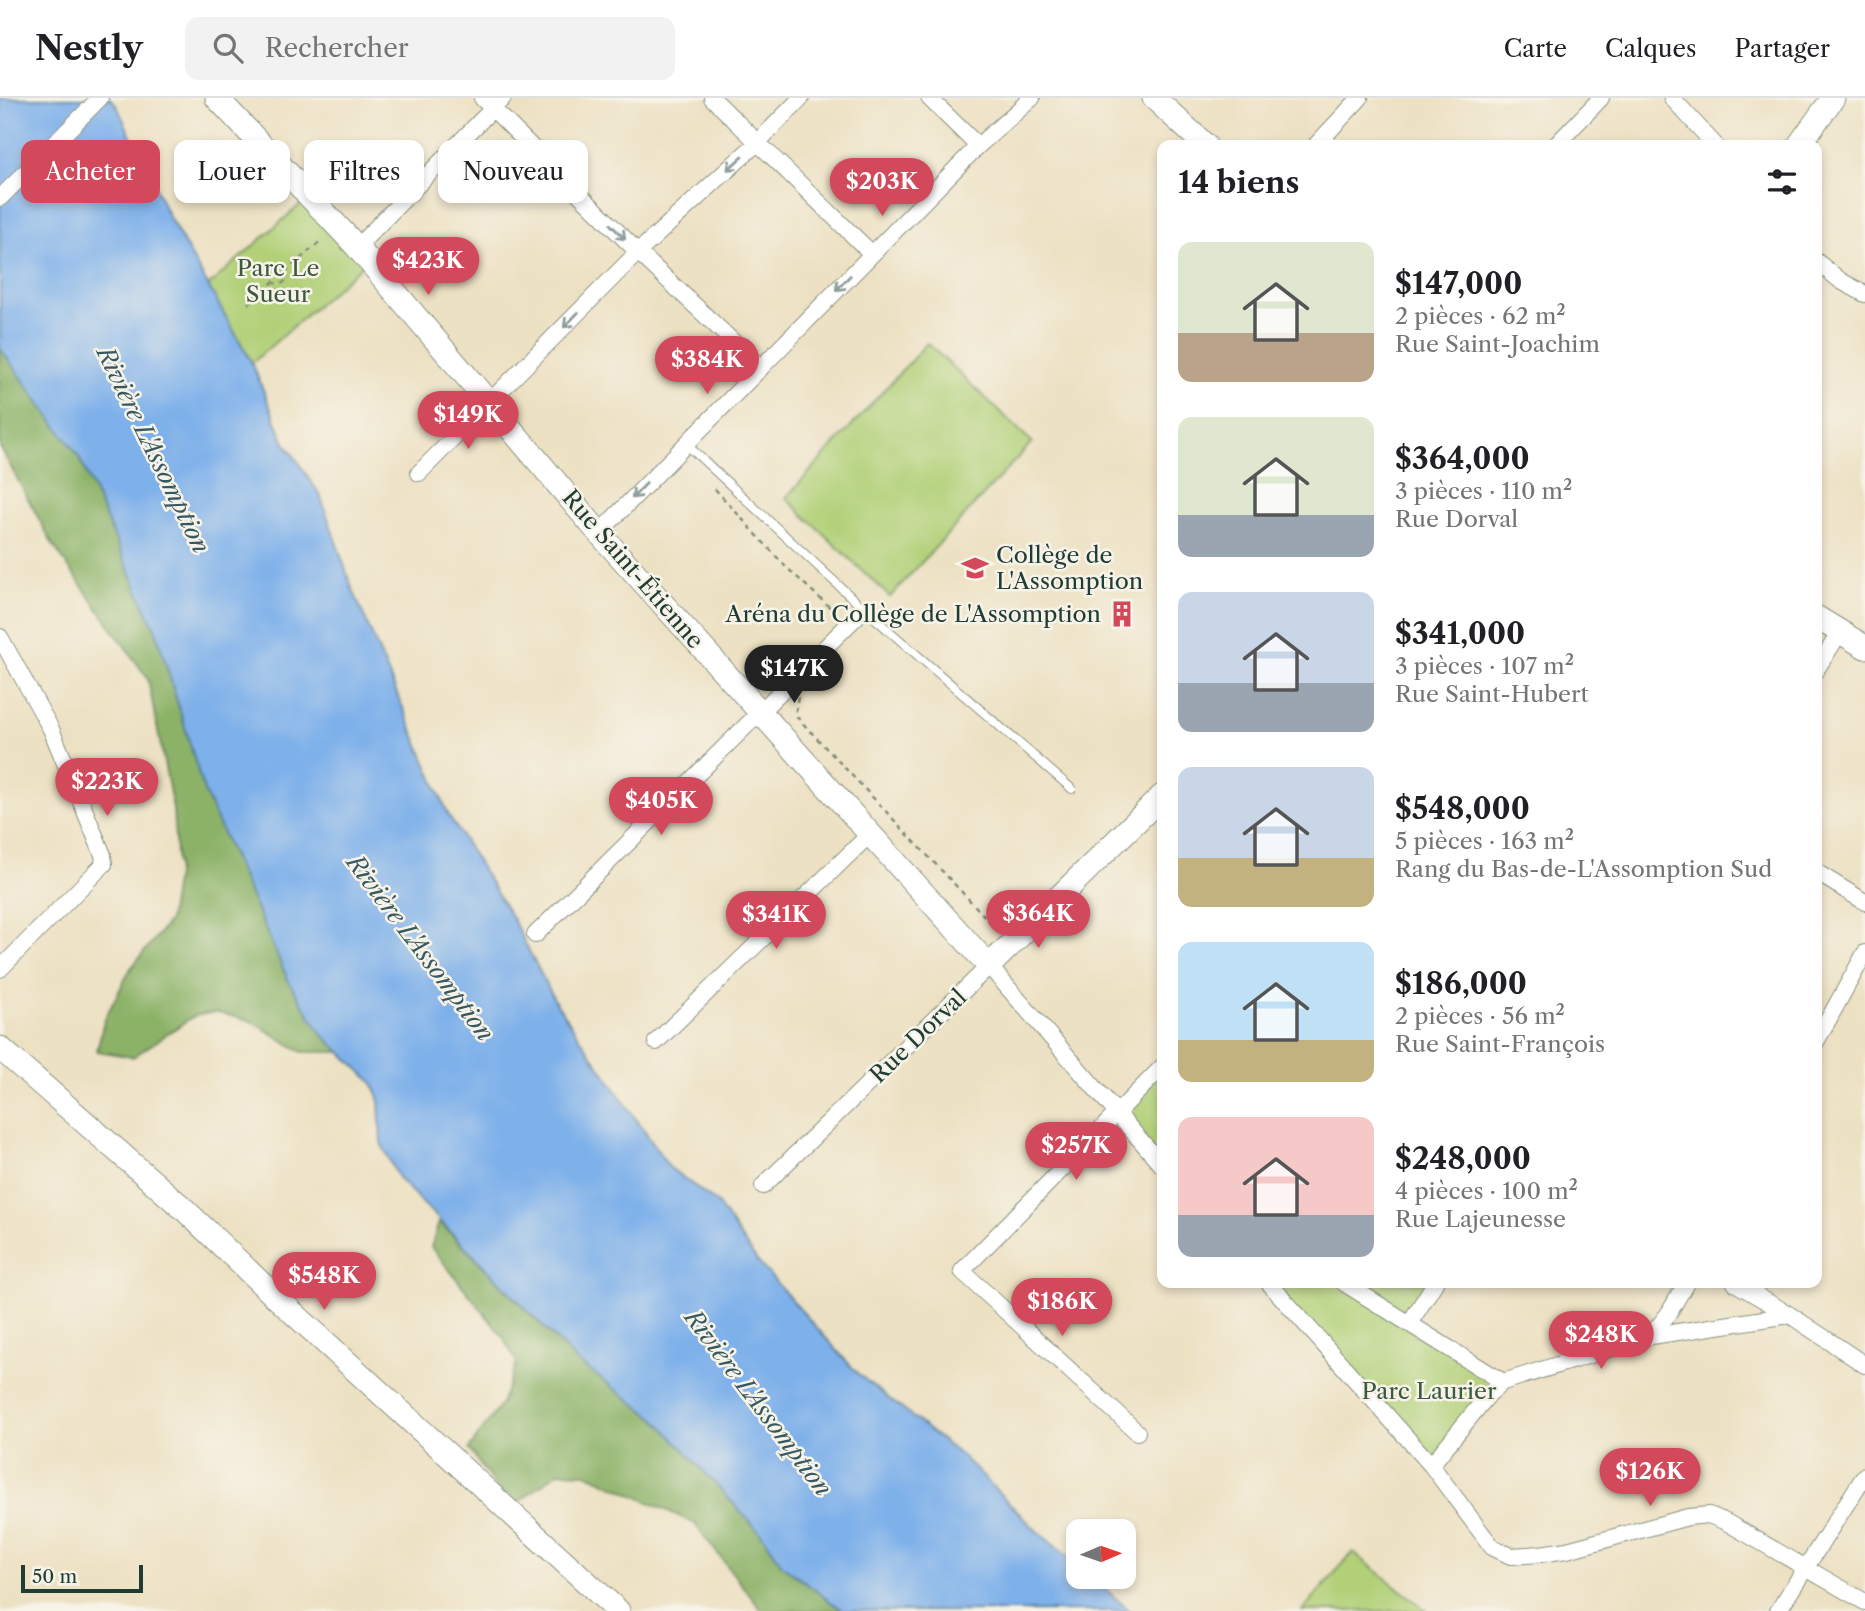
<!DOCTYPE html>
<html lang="fr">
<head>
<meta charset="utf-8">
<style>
  body { margin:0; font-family:"Libre Caslon Text",serif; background:#f2f2f2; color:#202124; height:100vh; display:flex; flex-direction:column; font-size:26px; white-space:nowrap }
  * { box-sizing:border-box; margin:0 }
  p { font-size:23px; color:#757577 }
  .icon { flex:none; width:38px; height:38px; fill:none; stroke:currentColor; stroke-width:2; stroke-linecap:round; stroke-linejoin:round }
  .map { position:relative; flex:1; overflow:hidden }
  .panel { position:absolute; left:1157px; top:42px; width:665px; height:1148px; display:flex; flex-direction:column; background:#fff; border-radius:14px; box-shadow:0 4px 10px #0003 }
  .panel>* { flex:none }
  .top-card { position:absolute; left:21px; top:42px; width:665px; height:63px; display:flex; gap:14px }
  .needle { width:46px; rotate:88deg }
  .buttons { position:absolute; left:1066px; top:1421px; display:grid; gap:14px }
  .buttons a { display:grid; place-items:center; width:70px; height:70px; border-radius:14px; background:#fff; box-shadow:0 4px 10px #0003; font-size:35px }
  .scale { position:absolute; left:21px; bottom:18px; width:122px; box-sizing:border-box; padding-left:7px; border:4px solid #1f3d34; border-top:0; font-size:19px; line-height:24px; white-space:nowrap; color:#1f3d34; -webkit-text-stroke:5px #f7f3e8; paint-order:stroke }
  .price { position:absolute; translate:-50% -60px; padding:0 16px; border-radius:24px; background:#d1495b; color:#fff; font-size:23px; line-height:46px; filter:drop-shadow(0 2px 4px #0008) }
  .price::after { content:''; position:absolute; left:50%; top:42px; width:21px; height:16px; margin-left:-10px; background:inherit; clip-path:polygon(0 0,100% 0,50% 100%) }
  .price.selected { background:#222; color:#fff }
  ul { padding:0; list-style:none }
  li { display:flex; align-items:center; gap:21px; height:175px; padding:0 21px }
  li span { display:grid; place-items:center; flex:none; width:196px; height:140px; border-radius:14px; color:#555 }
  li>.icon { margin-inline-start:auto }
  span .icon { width:84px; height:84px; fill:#fffc; stroke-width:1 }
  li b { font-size:30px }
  h2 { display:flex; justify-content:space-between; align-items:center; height:84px; padding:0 21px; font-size:30px }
  .chip { padding:0 24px; border-radius:14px; background:#fff; box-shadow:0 4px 10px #0003; font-size:24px; line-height:63px }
  .chip.selected { background:#d1495b; color:#fff }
  header { display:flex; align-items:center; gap:42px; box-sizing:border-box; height:98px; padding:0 35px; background:#fff; border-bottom:2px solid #e0e0e0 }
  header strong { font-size:33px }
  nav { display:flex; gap:38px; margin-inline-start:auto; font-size:24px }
  .search { width:490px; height:63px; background:#f2f2f2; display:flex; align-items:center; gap:18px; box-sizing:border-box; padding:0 24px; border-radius:14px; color:#757577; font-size:26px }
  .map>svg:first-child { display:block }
  .green { fill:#b1d077; stroke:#688656; stroke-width:2 }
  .forest { fill:#8cb268; stroke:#56784e; stroke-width:2 }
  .water { fill:#7eb0ea; stroke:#4e768f; stroke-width:2 }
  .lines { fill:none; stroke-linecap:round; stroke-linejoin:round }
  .lane-casing { stroke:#868f7c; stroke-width:10 }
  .street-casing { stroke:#868f7c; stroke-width:18 }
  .secondary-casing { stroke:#868f7c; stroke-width:25 }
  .path { stroke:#868f7c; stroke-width:2.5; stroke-dasharray:5 5; stroke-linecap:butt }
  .lane { stroke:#fff; stroke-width:8 }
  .street { stroke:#fff; stroke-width:16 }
  .secondary { stroke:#fff; stroke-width:23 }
  .oneway { stroke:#8f9e9a }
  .labels { text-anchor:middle; stroke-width:5; stroke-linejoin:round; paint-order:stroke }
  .park-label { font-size:23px; fill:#3c5a41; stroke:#f7f3e8 }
  .poi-label { font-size:23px; fill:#1f3d34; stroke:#f7f3e8; text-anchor:start }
  .street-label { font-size:23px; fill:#1f3d34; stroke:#f7f3e8 }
  .water-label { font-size:24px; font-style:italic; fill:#375a62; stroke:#f7f3e8 }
</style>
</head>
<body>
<header>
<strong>Nestly</strong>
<div class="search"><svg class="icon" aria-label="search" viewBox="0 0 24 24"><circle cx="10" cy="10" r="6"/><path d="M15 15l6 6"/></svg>Rechercher</div>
<nav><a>Carte</a><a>Calques</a><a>Partager</a></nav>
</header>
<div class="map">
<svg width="1865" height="1513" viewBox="0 0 1865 1513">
  <rect width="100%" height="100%" fill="#f7f3e8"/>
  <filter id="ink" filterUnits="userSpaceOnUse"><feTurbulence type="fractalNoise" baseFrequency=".0143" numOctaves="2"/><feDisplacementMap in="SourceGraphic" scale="14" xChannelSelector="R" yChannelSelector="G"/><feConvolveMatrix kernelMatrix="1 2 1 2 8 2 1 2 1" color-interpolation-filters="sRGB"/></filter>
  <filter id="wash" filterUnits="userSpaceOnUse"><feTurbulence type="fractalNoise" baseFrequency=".00686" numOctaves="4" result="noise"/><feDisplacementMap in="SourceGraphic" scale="28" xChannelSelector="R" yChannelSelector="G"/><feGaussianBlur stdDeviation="1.57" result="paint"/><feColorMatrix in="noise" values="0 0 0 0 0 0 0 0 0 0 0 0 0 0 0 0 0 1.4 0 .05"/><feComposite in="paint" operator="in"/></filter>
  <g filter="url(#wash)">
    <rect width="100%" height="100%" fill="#ede1c3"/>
    <path class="green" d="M310 98 368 162 252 265 208 188Z
      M927 245 1032 344 890 499 786 400Z
      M1162 969V1067L1116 1016Z
      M1269 1185H1435L1409 1226 1503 1284 1431 1367Z
      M1353 1454 1427 1513H1302Z"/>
    <path class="forest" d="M0 250 79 359 156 533 204 693 289 884 321 935 341 954H302L251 923 216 914 194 918 133 959 97 953 104 922 131 870 169 823 177 770 173 711 148 581 53 447 0 349Z
      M439 1124 578 1264 656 1321 764 1439 782 1467 843 1513H762L694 1425 586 1375 558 1374 511 1410 469 1351 501 1306 517 1265 502 1237 431 1149Z"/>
    <path class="water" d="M0 0H110L116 6 169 119 252 265 284 343 320 397 352 490 448 716 512 820 556 905 669 1069 717 1105 757 1163 858 1276 964 1360 1037 1433 1078 1467V1479H1092L1130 1513H843L782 1467 764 1439 656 1321 578 1264 399 1081 381 1045 379 999 372 984 321 935 289 884 204 693 156 533 79 359 0 250Z"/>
  </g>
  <g filter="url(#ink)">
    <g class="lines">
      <g class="lane-casing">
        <path id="lane" d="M686 346 864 511 1072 691"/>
      </g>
      <g class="street-casing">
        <path id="street" d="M482 0 638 154 761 270
          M712 0 872 156
          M929 0 978 48
          M1672 0 1715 47
          M1316 47 1360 0
          M1556 47 1601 0
          M0 100 100 0
          M357 149 503 0
          M1816 163 1841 183 1865 196
          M419 375 638 154 758 44 801 0
          M599 435 978 48 1032 0
          M0 539 51 631 103 757 104 766 0 871
          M1816 572 1840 534
          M1816 774 1865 804
          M535 837 864 511
          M656 944 871 735
          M1816 944 1865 855
          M763 1088 989 868 1162 1067
          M1269 1185 1431 1367 1492 1449 1511 1458 1540 1456 1567 1452 1688 1419 1709 1417 1726 1424 1865 1504
          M1344 1185 1503 1284
          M1735 1185 1790 1217 1865 1267
          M1409 1226 1435 1185
          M1651 1238 1669 1215 1686 1185
          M1137 1334 962 1173 1162 969
          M1431 1367 1489 1296 1503 1284 1651 1238 1790 1217
          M1778 1513 1865 1377"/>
      </g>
      <g class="secondary-casing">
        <path id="secondary" d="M217 0 357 149 599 435 989 868 1162 698
          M1154 0 1205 47
          M1799 47 1833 0
          M1816 519 1865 549
          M0 950 185 1112 265 1189 618 1513"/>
      </g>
      <path class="path" d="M271 178a8 8 0 1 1 16 0a8 8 0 1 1-16 0Z
        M285 174 322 142
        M248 206 273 184
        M715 391 785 468 837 516
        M798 599 795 617 992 826 1023 805"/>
      <use href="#lane" class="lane"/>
      <use href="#street" class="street"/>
      <use href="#secondary" class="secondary"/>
    </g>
    <defs><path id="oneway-shaft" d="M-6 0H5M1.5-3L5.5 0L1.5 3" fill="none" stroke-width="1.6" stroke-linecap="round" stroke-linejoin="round" transform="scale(1.75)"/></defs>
    <g class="oneway">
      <use href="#oneway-shaft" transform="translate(735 65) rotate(138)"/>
      <use href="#oneway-shaft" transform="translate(618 134) rotate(45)"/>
      <use href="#oneway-shaft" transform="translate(843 185) rotate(134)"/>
      <use href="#oneway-shaft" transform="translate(571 222) rotate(134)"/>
      <use href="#oneway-shaft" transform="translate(639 393) rotate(134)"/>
    </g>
  </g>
  <defs>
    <g id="school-bare" transform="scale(2.1)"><path d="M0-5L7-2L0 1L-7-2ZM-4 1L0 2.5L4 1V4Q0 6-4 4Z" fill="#d1495b" stroke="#f7f3e8" stroke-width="2.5" paint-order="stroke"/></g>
    <g id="building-bare" transform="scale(2.1)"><path d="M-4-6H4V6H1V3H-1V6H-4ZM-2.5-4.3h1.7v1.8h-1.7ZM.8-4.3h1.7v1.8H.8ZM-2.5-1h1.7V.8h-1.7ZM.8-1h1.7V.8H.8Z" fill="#d1495b" stroke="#f7f3e8" stroke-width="2.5" paint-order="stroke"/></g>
  </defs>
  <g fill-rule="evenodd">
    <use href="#school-bare" x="975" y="470"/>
    <use href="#building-bare" x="1122" y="516"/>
  </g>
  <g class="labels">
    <g class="park-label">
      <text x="278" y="178">Parc Le<tspan x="278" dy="26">Sueur</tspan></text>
      <text x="1429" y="1301">Parc Laurier</text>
    </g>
    <g class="poi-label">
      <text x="996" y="465">Collège de<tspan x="996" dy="26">L'Assomption</tspan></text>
      <text x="1101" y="524" text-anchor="end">Aréna du Collège de L'Assomption</text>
    </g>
    <g class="street-label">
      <text transform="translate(633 471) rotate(49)" y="8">Rue Saint-Étienne</text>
      <text transform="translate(918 938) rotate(-44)" y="8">Rue Dorval</text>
    </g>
    <g class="water-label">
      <text transform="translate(153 352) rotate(64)" y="8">Rivière L'Assomption</text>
      <text transform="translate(420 850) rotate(53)" y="8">Rivière L'Assomption</text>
      <text transform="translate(758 1305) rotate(53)" y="8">Rivière L'Assomption</text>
    </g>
  </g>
</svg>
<div class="buttons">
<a><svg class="needle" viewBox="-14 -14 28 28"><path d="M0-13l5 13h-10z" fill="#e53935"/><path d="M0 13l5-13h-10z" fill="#757577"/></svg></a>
</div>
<div class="scale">50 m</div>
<b class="price" style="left:882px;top:120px">$203K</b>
<b class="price" style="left:428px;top:199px">$423K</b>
<b class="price" style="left:707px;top:298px">$384K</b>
<b class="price" style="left:468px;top:353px">$149K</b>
<b class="price selected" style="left:794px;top:607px">$147K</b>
<b class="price" style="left:107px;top:720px">$223K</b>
<b class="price" style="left:661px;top:739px">$405K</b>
<b class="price" style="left:1038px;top:852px">$364K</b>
<b class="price" style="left:776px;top:853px">$341K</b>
<b class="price" style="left:1076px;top:1084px">$257K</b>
<b class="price" style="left:324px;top:1214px">$548K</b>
<b class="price" style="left:1062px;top:1240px">$186K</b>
<b class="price" style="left:1601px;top:1273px">$248K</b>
<b class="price" style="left:1650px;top:1410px">$126K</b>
<div class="top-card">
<a class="chip selected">Acheter</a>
<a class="chip">Louer</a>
<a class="chip">Filtres</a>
<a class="chip">Nouveau</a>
</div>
<section class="panel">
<h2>14 biens<svg class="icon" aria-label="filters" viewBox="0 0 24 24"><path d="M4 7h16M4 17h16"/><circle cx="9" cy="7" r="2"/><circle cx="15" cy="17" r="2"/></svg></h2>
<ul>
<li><span style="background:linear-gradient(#dfe7d0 65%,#b9a48a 0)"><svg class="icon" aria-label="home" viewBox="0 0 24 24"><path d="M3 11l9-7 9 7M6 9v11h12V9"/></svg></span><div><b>$147,000</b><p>2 pièces · 62 m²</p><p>Rue Saint-Joachim</p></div></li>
<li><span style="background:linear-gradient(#dfe7d0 70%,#9aa5b1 0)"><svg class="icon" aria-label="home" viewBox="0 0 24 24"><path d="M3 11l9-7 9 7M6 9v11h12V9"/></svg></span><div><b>$364,000</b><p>3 pièces · 110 m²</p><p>Rue Dorval</p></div></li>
<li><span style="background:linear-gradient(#c9d6e8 65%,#9aa5b1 0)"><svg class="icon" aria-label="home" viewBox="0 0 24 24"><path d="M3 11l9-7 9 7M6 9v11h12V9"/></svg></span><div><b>$341,000</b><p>3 pièces · 107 m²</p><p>Rue Saint-Hubert</p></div></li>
<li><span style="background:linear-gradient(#c9d6e8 65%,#c2b280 0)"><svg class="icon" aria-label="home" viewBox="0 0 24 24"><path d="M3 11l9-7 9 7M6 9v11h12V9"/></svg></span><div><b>$548,000</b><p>5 pièces · 163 m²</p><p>Rang du Bas-de-L'Assomption Sud</p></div></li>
<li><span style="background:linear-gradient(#bfe0f5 70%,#c2b280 0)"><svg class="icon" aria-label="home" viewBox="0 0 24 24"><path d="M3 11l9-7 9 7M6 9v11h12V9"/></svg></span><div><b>$186,000</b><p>2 pièces · 56 m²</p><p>Rue Saint-François</p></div></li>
<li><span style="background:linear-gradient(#f6c9c9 70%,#9aa5b1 0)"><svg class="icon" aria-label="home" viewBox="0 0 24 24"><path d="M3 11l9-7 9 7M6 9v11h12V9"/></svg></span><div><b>$248,000</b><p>4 pièces · 100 m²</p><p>Rue Lajeunesse</p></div></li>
</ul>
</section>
</div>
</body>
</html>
